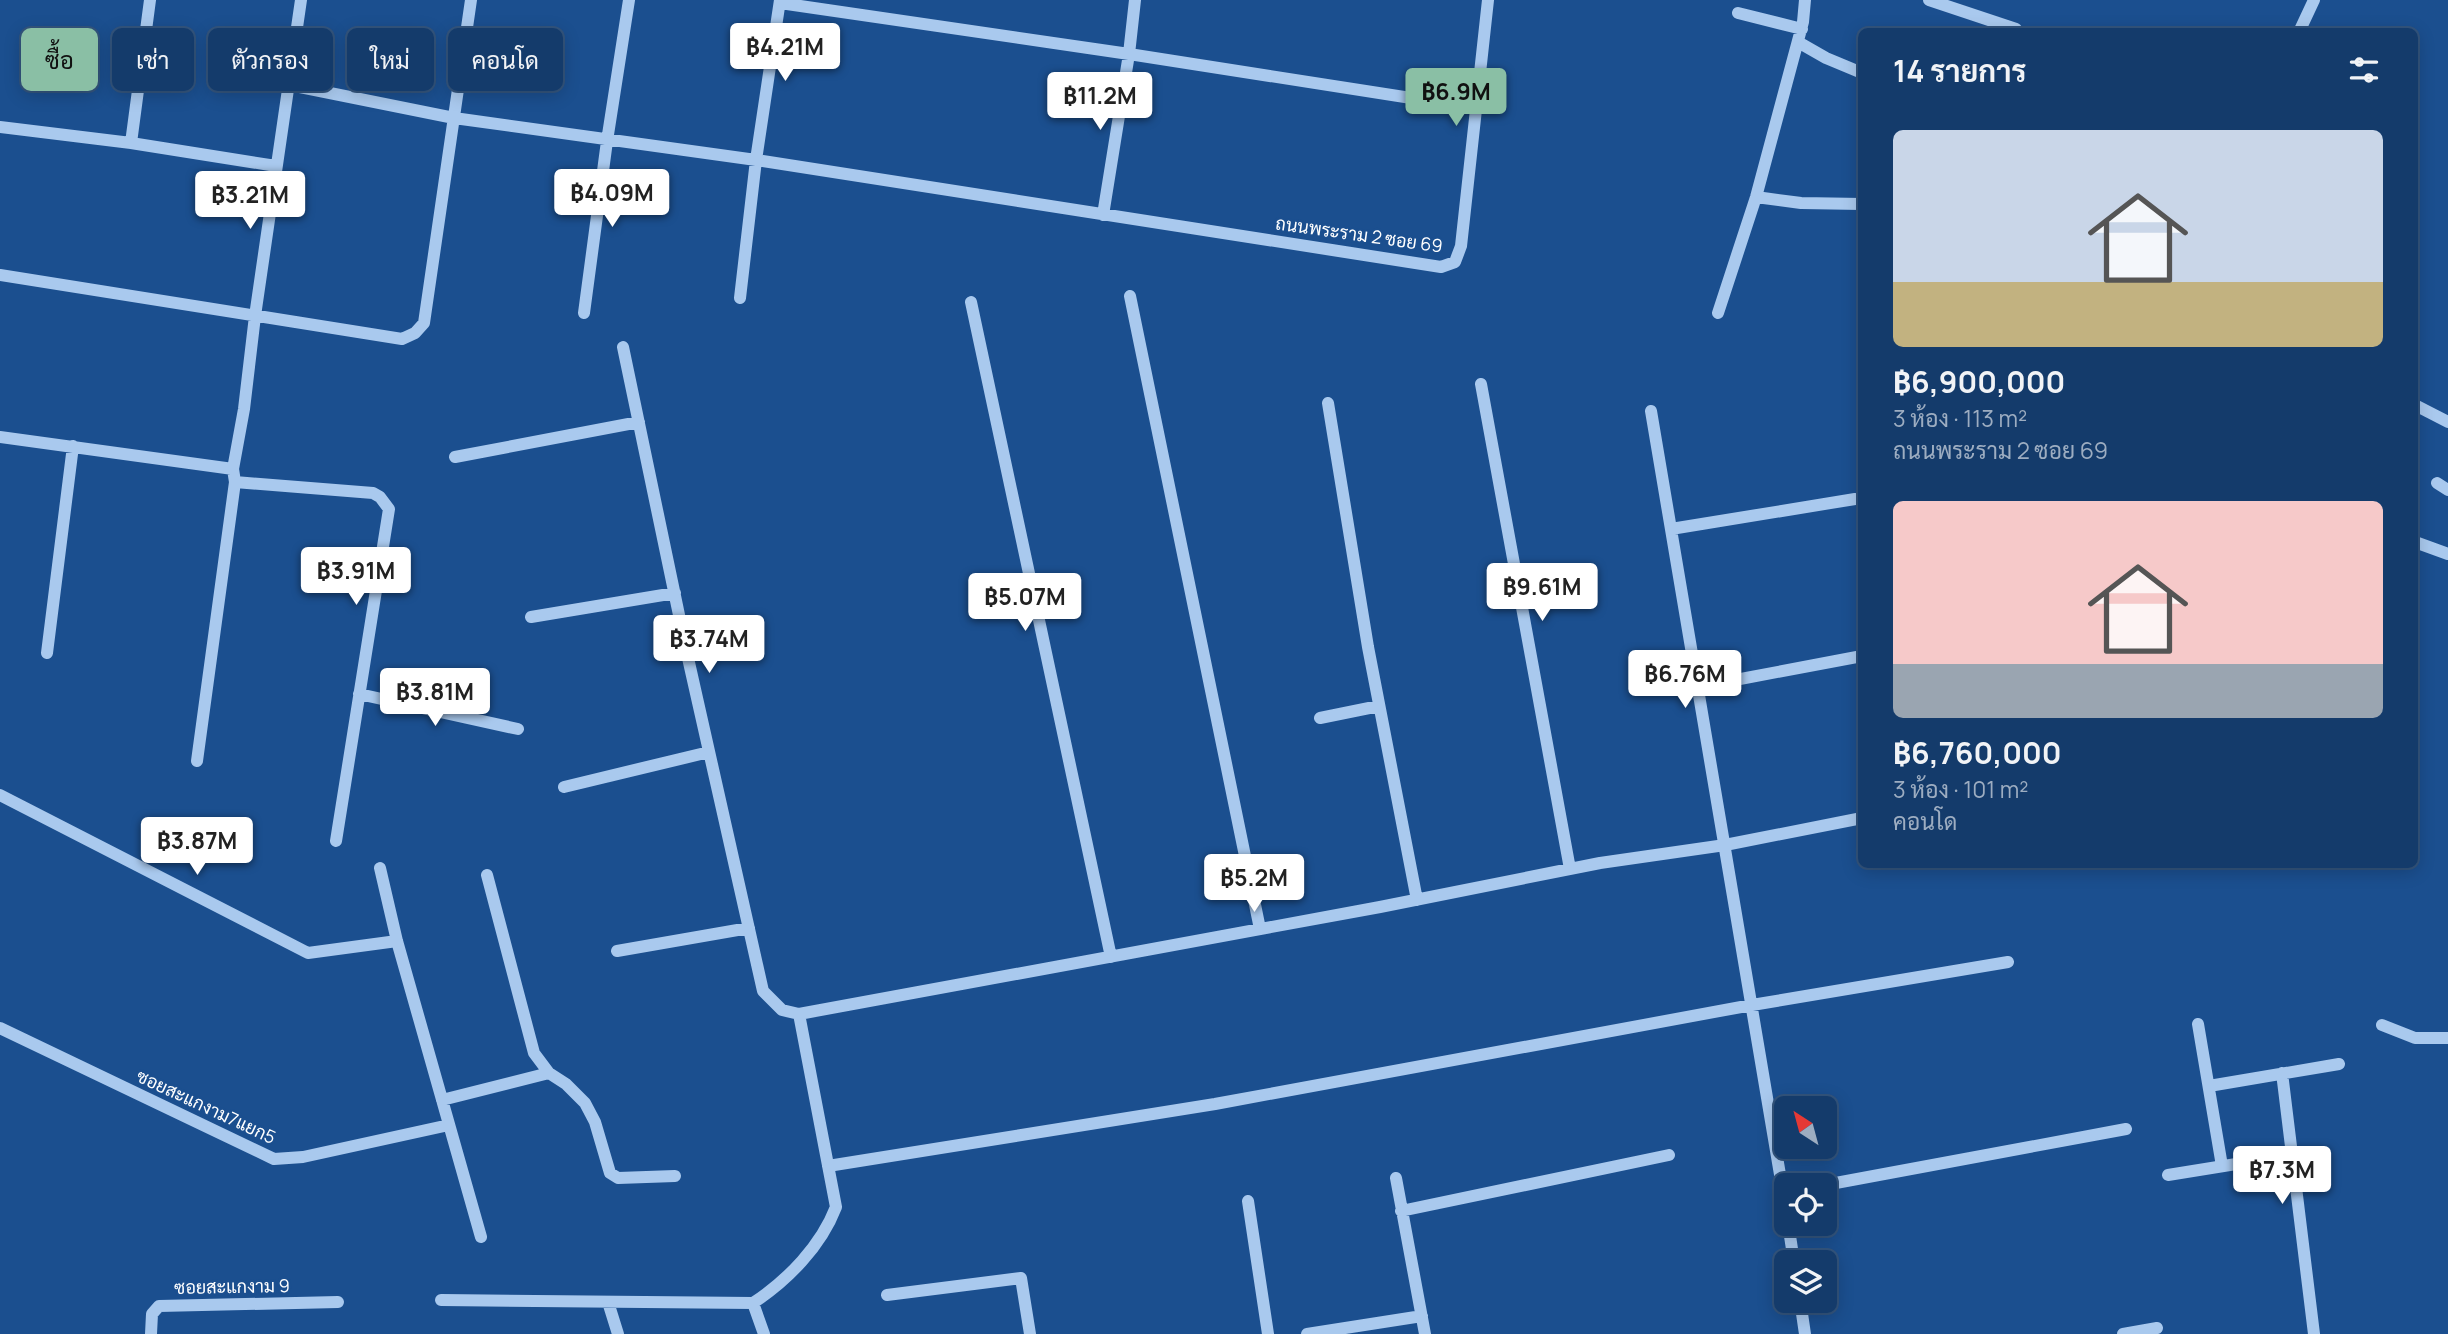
<!DOCTYPE html>
<html lang="th">
<head>
<meta charset="utf-8">
<style>
  body { margin:0; font-family:Manrope,Sarabun,sans-serif; background:#1d4271; color:#f1f3f6; height:100vh; display:flex; flex-direction:column; font-size:26px; white-space:nowrap }
  * { box-sizing:border-box; margin:0 }
  p { font-size:23px; color:#9dadc1 }
  .icon { flex:none; width:38px; height:38px; fill:none; stroke:currentColor; stroke-width:2; stroke-linecap:round; stroke-linejoin:round }
  .map { position:relative; flex:1; overflow:hidden }
  .details { position:absolute; left:1858px; top:28px; width:560px; height:840px; display:flex; flex-direction:column; background:#143b6b; border-radius:10px; box-shadow:0 4px 18px #0003,0 0 0 2px #33557e }
  .details>* { flex:none }
  .banner { position:absolute; left:21px; top:28px; width:665px; height:63px; display:flex; gap:14px }
  .needle { width:46px; rotate:324deg }
  .tools { position:absolute; left:1774px; top:1096px; display:grid; gap:14px }
  .tools a { display:grid; place-items:center; width:63px; height:63px; border-radius:10px; background:#143b6b; box-shadow:0 4px 18px #0003,0 0 0 2px #33557e; font-size:35px }
  .price { position:absolute; translate:-50% -60px; padding:0 16px; border-radius:7px; background:#fff; color:#222; font-size:23px; line-height:46px; filter:drop-shadow(0 2px 4px #0008) }
  .price::after { content:''; position:absolute; left:50%; top:42px; width:21px; height:16px; margin-left:-10px; background:inherit; clip-path:polygon(0 0,100% 0,50% 100%) }
  .price.on { background:#8abfa5; color:#111 }
  ul { padding:0; list-style:none }
  li { display:grid; align-content:center; gap:14px; height:371px; padding:0 35px }
  li span { display:grid; place-items:center; height:217px; border-radius:10px; color:#555 }
  li>.icon { margin-inline-start:auto }
  span .icon { width:126px; height:126px; fill:#fffc; stroke-width:1 }
  li b { font-size:30px }
  h2 { display:flex; justify-content:space-between; align-items:center; height:84px; padding:0 35px; font-size:30px }
  .pill { padding:0 24px; border-radius:10px; background:#143b6b; box-shadow:0 4px 18px #0003,0 0 0 2px #33557e; font-size:24px; line-height:63px }
  .pill.on { background:#8abfa5; color:#111 }
  .map>svg:first-child { display:block }
  .lines { fill:none; stroke-linecap:round; stroke-linejoin:round }
  .minor { stroke:#a9c9ee; stroke-width:12 }
  .labels { text-anchor:middle; stroke-width:5; stroke-linejoin:round; paint-order:stroke }
  .street-label { font-size:18px; fill:#fff; stroke:#1b4f8f }
</style>
</head>
<body>
<div class="map">
<svg width="2448" height="1334" viewBox="0 0 2448 1334">
  <rect width="100%" height="100%" fill="#1b4f8f"/>
  <g class="lines">
    <path class="minor" d="M1929 0 2016 29
      M780 3 1129 54 1475 108
      M1738 13 1802 29
      M2299 32 2314 0
      M1798 42 1826 58 1862 73
      M290 85 454 118 756 160 1441 267 1455 262 1461 246 1488 0
      M0 127 131 143 276 166
      M131 143 150 0
      M1756 197 1801 203 1862 204
      M1103 215 1129 54 1135 0
      M0 275 402 339 415 333 424 323 471 0
      M1130 296 1260 929
      M740 298 756 160 780 0
      M971 302 1111 957
      M584 313 607 141 629 0
      M1718 313 1756 197 1803 22 1805 0
      M623 347 688 658 763 991 782 1010 799 1014 1380 907 1600 863 1725 845 1862 818
      M1481 384 1570 869
      M1328 403 1368 647 1417 900
      M2415 405 2448 422
      M1651 411 1787 1216
      M0 437 233 469
      M455 457 639 422
      M235 482 373 493 380 497 389 509 336 841
      M2437 483 2448 490
      M1671 529 1855 499
      M2415 542 2448 554
      M531 617 675 593
      M47 653 73 446
      M1698 687 1862 656
      M359 694 518 729
      M1320 718 1379 706
      M197 761 235 482 233 469 244 409 255 316 301 0
      M564 787 709 752
      M0 795 308 953 397 941
      M380 868 397 941 481 1237
      M487 875 534 1053 549 1073 566 1084 585 1103 595 1122 610 1173 618 1178 675 1176
      M617 951 749 928
      M2198 1024 2222 1166
      M2382 1025 2415 1038H2448
      M0 1028 274 1159 303 1157 449 1125
      M2282 1073 2314 1334
      M2209 1086 2339 1064
      M442 1100 549 1073
      M828 1166 1215 1104 1752 1005 2008 962
      M2168 1175 2292 1155
      M1396 1178 1425 1334
      M1825 1185 2126 1129
      M1248 1201 1268 1334
      M1401 1211 1669 1155
      M1788 1223 1794 1262
      M887 1295 1021 1278 1030 1334
      M441 1300 753 1303C788 1280 821 1246 836 1207L799 1014
      M1800 1300 1805 1334
      M608 1302 618 1334
      M753 1303 764 1334
      M151 1334 152 1314 159 1306 338 1302
      M1307 1334 1422 1316
      M2123 1334 2157 1328"/>
  </g>
  <g class="labels">
    <g class="street-label">
      <text transform="translate(1359 235) rotate(8)" y="6">ถนนพระราม 2 ซอย 69</text>
      <text transform="translate(206 1107) rotate(25)" y="6">ซอยสะแกงาม7แยก5</text>
      <text transform="translate(232 1287) rotate(-1)" y="6">ซอยสะแกงาม 9</text>
    </g>
  </g>
</svg>
<div class="tools">
<a><svg class="needle" viewBox="-14 -14 28 28"><path d="M0-13l5 13h-10z" fill="#e53935"/><path d="M0 13l5-13h-10z" fill="#9dadc1"/></svg></a>
<a><svg class="icon" aria-label="locate" viewBox="0 0 24 24"><circle cx="12" cy="12" r="6"/><path d="M12 2v4M12 18v4M2 12h4M18 12h4"/></svg></a>
<a><svg class="icon" aria-label="layers" viewBox="0 0 24 24"><path d="M12 4l9 5-9 5-9-5zM3 14l9 5 9-5"/></svg></a>
</div>
<b class="price" style="left:785px;top:83px">฿4.21M</b>
<b class="price on" style="left:1456px;top:128px">฿6.9M</b>
<b class="price" style="left:1100px;top:132px">฿11.2M</b>
<b class="price" style="left:612px;top:229px">฿4.09M</b>
<b class="price" style="left:250px;top:231px">฿3.21M</b>
<b class="price" style="left:356px;top:607px">฿3.91M</b>
<b class="price" style="left:1542px;top:623px">฿9.61M</b>
<b class="price" style="left:1025px;top:633px">฿5.07M</b>
<b class="price" style="left:709px;top:675px">฿3.74M</b>
<b class="price" style="left:1685px;top:710px">฿6.76M</b>
<b class="price" style="left:435px;top:728px">฿3.81M</b>
<b class="price" style="left:197px;top:877px">฿3.87M</b>
<b class="price" style="left:1254px;top:914px">฿5.2M</b>
<b class="price" style="left:2282px;top:1206px">฿7.3M</b>
<div class="banner">
<a class="pill on">ซื้อ</a>
<a class="pill">เช่า</a>
<a class="pill">ตัวกรอง</a>
<a class="pill">ใหม่</a>
<a class="pill">คอนโด</a>
</div>
<section class="details">
<h2>14 รายการ<svg class="icon" aria-label="filters" viewBox="0 0 24 24"><path d="M4 7h16M4 17h16"/><circle cx="9" cy="7" r="2"/><circle cx="15" cy="17" r="2"/></svg></h2>
<ul>
<li><span style="background:linear-gradient(#c9d6e8 70%,#c2b280 0)"><svg class="icon" aria-label="home" viewBox="0 0 24 24"><path d="M3 11l9-7 9 7M6 9v11h12V9"/></svg></span><div><b>฿6,900,000</b><p>3 ห้อง · 113 m²</p><p>ถนนพระราม 2 ซอย 69</p></div></li>
<li><span style="background:linear-gradient(#f6c9c9 75%,#9aa5b1 0)"><svg class="icon" aria-label="home" viewBox="0 0 24 24"><path d="M3 11l9-7 9 7M6 9v11h12V9"/></svg></span><div><b>฿6,760,000</b><p>3 ห้อง · 101 m²</p><p>คอนโด</p></div></li>
</ul>
</section>
</div>
</body>
</html>
